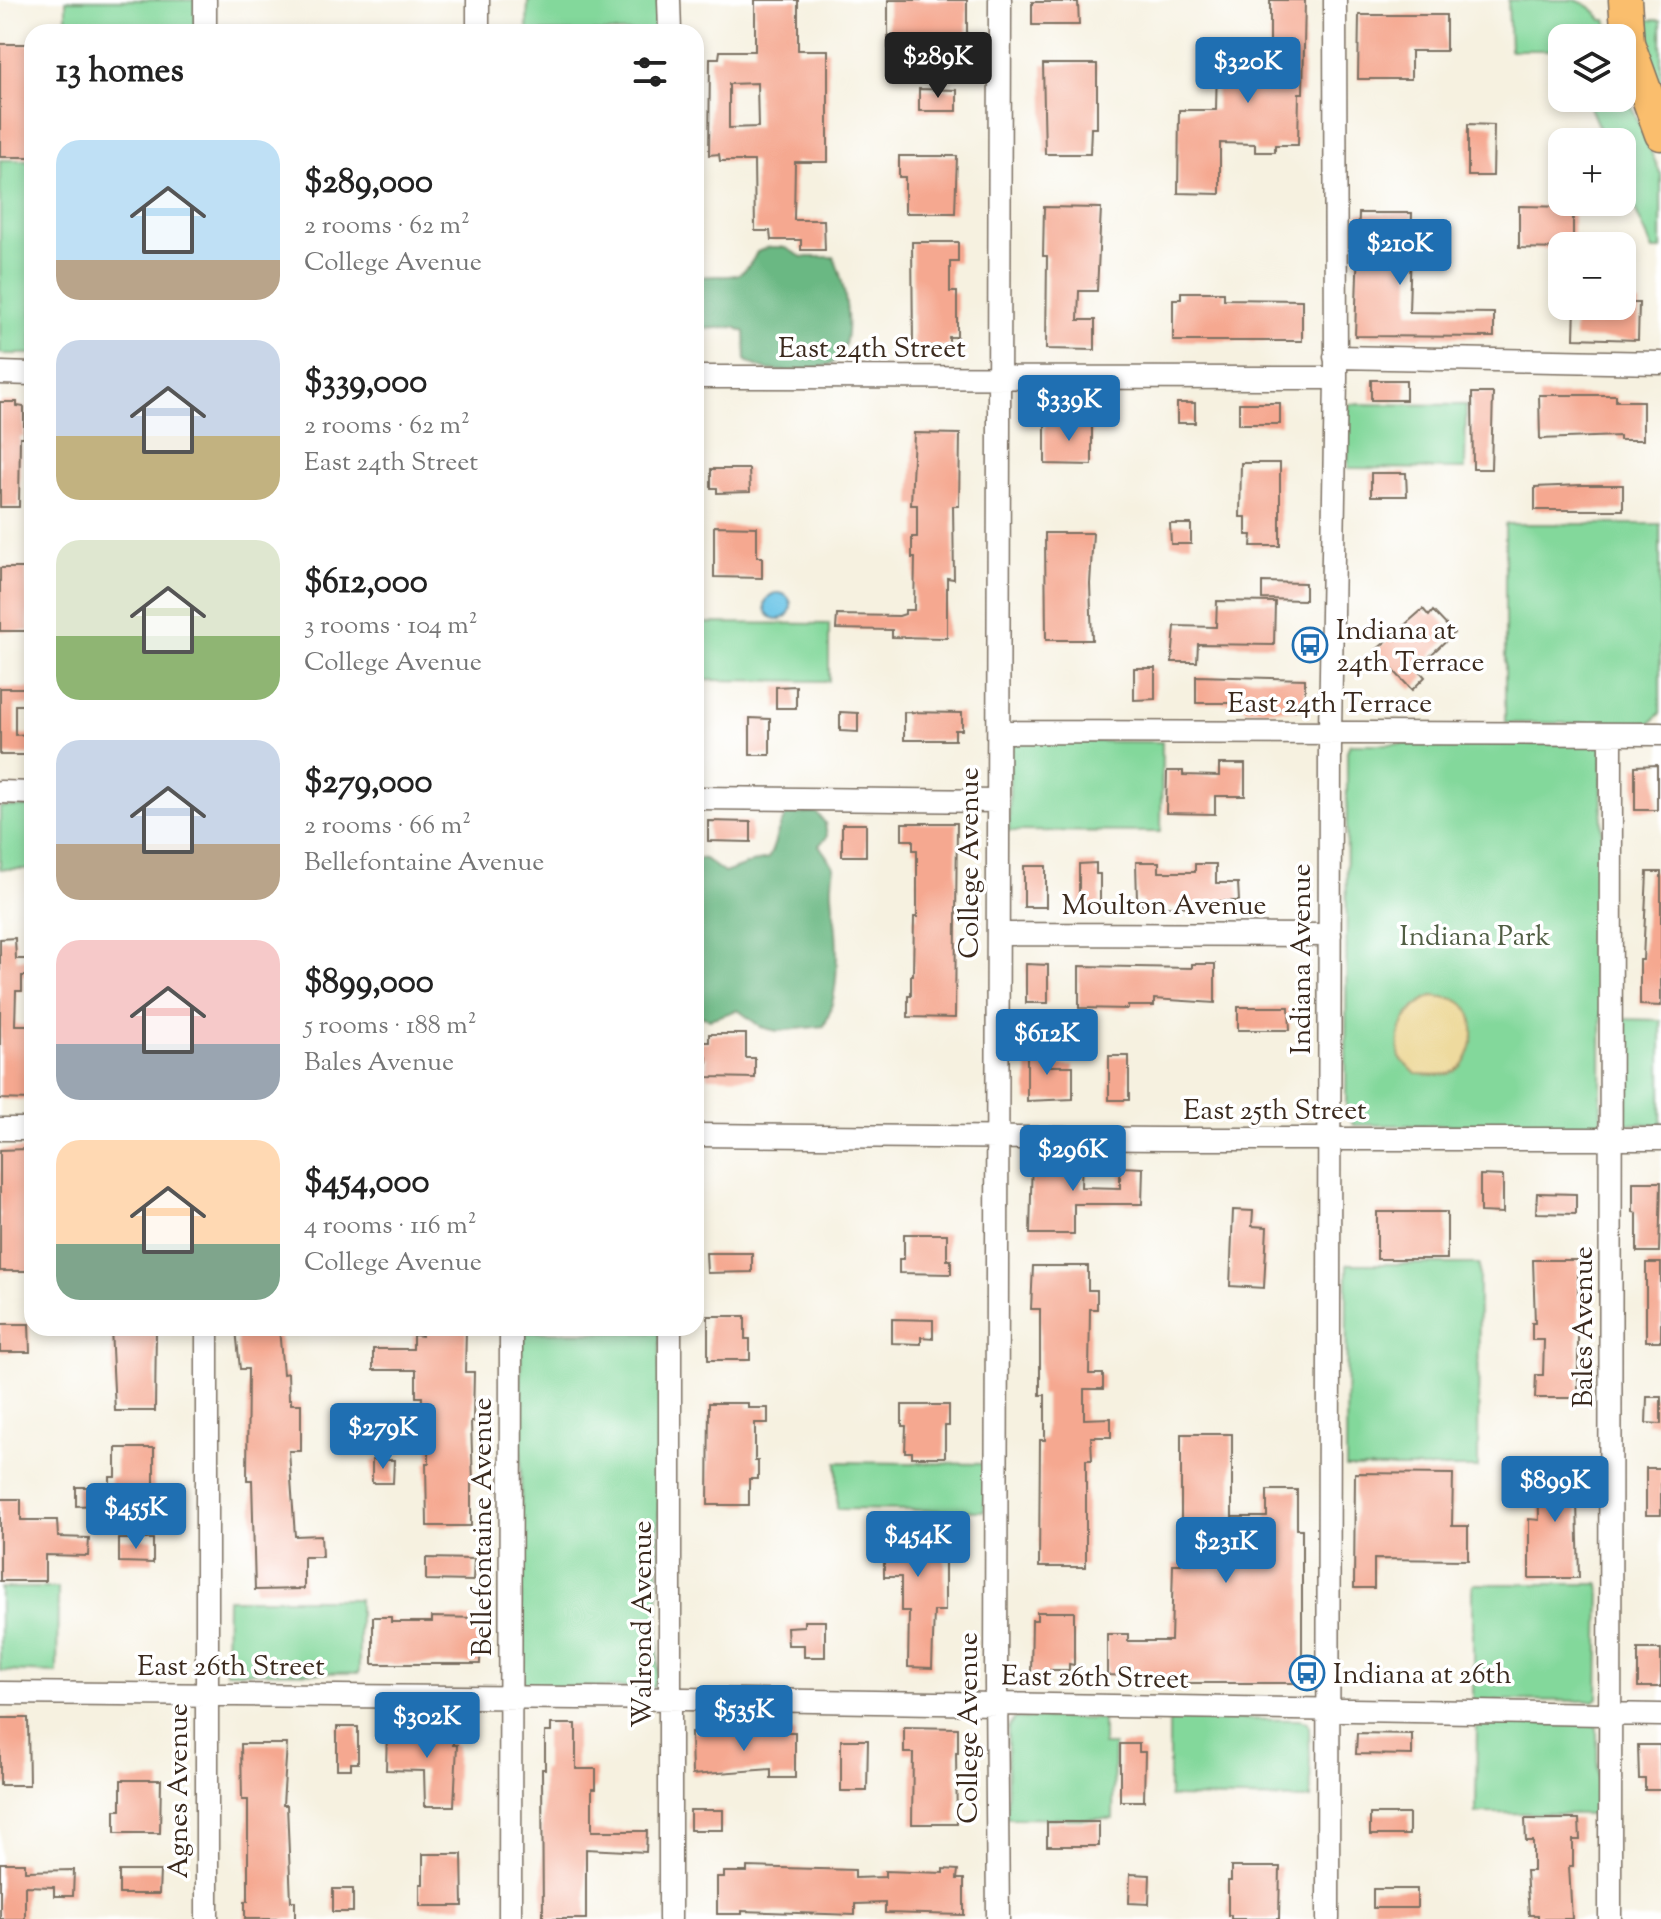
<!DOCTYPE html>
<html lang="en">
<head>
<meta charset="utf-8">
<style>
  body { margin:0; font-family:"Sorts Mill Goudy",serif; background:#f6f6f6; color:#222; height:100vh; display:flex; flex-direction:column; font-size:30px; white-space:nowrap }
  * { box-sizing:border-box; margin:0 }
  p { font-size:26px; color:#767676 }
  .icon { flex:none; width:44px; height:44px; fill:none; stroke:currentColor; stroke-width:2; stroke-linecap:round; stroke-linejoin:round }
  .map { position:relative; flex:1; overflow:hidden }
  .panel { position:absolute; left:24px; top:24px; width:680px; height:1312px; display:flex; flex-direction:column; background:#fff; border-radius:24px; box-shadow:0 4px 12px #0003 }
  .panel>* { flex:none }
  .buttons { position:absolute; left:1548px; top:24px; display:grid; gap:16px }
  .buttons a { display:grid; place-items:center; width:88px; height:88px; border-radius:16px; background:#fff; box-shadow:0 4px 12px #0003; font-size:40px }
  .price { position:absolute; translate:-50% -68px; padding:0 18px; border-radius:8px; background:#1f6fb2; color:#fff; font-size:26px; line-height:52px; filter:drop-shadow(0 2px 4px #0008) }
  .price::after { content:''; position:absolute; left:50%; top:48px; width:24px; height:18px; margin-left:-12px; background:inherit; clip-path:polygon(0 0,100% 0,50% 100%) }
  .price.current { background:#222; color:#fff }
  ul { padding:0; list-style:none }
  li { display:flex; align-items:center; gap:24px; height:200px; padding:0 32px }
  li span { display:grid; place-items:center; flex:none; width:224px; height:160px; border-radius:24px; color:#555 }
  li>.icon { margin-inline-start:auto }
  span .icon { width:96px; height:96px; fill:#fffc; stroke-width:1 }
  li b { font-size:34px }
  h2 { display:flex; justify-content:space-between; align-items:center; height:96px; padding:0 32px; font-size:34px }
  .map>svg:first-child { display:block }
  .green { fill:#83d89b; stroke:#5f815c; stroke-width:2 }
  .forest { fill:#6ab883; stroke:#527150; stroke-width:2 }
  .sand { fill:#eeda9e; stroke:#94825e; stroke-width:2 }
  .water { fill:#69c4e7; stroke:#527782; stroke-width:2 }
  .building { fill:#f5a890; fill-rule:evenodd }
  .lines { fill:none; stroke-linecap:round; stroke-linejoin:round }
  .minor-casing { stroke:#7c7062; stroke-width:25 }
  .highway-casing { stroke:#7c7062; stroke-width:35 }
  .minor { stroke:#fff; stroke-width:22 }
  .highway { stroke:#fabe6d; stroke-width:32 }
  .labels { text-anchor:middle; stroke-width:7; stroke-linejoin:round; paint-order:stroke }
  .street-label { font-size:28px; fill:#3b2a1e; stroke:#fff }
  .poi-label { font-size:28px; fill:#3b2a1e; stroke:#fff; text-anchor:start }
  .park-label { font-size:28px; fill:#515e44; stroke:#fff }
</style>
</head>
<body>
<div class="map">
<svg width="1661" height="1919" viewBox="0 0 1661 1919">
  <rect width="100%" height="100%" fill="#fff"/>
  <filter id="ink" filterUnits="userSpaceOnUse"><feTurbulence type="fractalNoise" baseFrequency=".0125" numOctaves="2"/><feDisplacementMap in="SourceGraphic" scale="16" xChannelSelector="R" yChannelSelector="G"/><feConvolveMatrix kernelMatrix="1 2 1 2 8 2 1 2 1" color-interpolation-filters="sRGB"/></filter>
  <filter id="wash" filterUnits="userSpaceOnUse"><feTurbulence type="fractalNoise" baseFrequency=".006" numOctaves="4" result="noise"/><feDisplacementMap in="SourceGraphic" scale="32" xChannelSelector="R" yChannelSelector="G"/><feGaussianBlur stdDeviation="1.8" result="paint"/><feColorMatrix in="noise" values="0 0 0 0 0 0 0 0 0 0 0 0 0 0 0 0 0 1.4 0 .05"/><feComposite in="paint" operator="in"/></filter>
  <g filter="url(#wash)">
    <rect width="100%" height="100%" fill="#f6f1e0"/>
    <path class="green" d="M66 0H195V32H66Z
      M528 0H658V32H527Z
      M1508 0H1575C1587 4 1595 9 1602 20H1606L1612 38H1562V50H1510Z
      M1638 20H1661V113Z
      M1622 84 1661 175V250H1653L1622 180V142H1605L1586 98H1622Z
      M0 160H32V354H0Z
      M1349 404 1466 405 1465 469 1348 468Z
      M1505 524H1660V713L1651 723H1505Z
      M696 623 829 624V681L696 680Z
      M1019 741 1162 742 1161 832 1009 831 1010 751 1013 745Z
      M1350 744H1596L1602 746 1601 1122 1594 1125H1354L1346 1114 1347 751Z
      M0 807H32V869H0Z
      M1623 1019 1661 1020V1124H1627L1621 1117Z
      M1347 1264H1479L1478 1468H1346Z
      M521 1332 660 1333 658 1677 653 1688 527 1687 521 1676Z
      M837 1462 985 1464 984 1511 837 1509Z
      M1473 1584H1600L1598 1698 1594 1701 1473 1700Z
      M0 1588H58L57 1673 0 1671Z
      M227 1599H359V1673L226 1672Z
      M1015 1718 1103 1719V1745H1114L1113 1819 1007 1818 1008 1728Z
      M1172 1718 1299 1720 1307 1722 1309 1727 1311 1799 1169 1797V1723Z
      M1477 1723 1593 1724 1597 1727 1598 1814 1476 1813Z"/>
    <path class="forest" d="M769 247H784L802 257H833C845 278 856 340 837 360 826 371 778 373 764 369 758 367 752 364 746 361L745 332 735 327 701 329 696 327V278C726 271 740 288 757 252Z
      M807 813H817L825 823 827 837 819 845 834 867C829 890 834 908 836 931 838 960 838 999 824 1026L777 1031 761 1027 738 1010 710 1019 699 1016C692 1005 697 993 702 983L700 975 696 972V858L705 859 724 873C740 868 752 861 768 859 777 843 775 831 786 816Z"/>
    <path class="sand" d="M1432 996C1445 997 1458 997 1467 1008 1480 1026 1472 1068 1448 1074 1439 1076 1426 1074 1416 1074L1400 1058C1394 1030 1407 1008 1432 996Z"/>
    <path class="water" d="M765 606a13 13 0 1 1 26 0a13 13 0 1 1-26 0Z"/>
    <g id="blocks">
      <path class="building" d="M755 0H798V50H828V162H795L794 220H824L825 250H801V240H771L770 231H755L754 161H720L719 154 709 155 710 58H719L720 51H755ZM757 83 758 127 729 128V84Z
        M888 0H967V47L888 48Z
        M1270 0H1305L1303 93H1299L1298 145H1275V152H1255V144L1220 143V194L1178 193 1179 110H1216L1217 65 1270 66Z
        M1032 2H1078L1079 25H1032Z
        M1359 15H1446V51H1411V79H1358Z
        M0 44H32V157H0Z
        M1043 64H1097V128H1091L1090 154H1045Z
        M919 89 957 90V111H919Z
        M1468 124 1494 125 1493 176H1468Z
        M899 156H957L955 213H905V177H899Z
        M1519 206 1573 207V246H1562V249L1519 248Z
        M1044 207 1101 208 1097 291H1079L1078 320H1095V350L1046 349 1047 256H1043Z
        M1359 213H1412L1409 312 1494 313V337L1355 336Z
        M912 242H958V262H950V292H957V337H949V346H913Z
        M1181 292H1224V299L1302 300V341H1173V299H1181Z
        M1622 303H1639L1638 340 1574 338 1575 306H1622Z
        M1371 380H1406V400H1371Z
        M1472 393H1493L1491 469H1473Z
        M1539 395H1616V401H1643V440H1619V436L1540 439Z
        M0 402H17V406L24 407V437H20L19 507H0Z
        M1177 403H1195V423H1177Z
        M1239 403H1280V424H1239Z
        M1045 422H1092V465L1045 464Z
        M914 433 960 434 959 506H953L954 579 947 578V638L892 637V630L836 629 837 615 899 616 905 614V610H914L915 558H912V537H917V505H911Z
        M1241 463H1280V546H1251L1252 535H1246V517H1240Z
        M711 469H749L750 492 717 493V488H711Z
        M1371 473H1406L1407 496H1371Z
        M1582 485H1623V510H1535V487Z
        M1170 524H1191V544H1171Z
        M714 526 757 527V557H762V578L714 577Z
        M1045 533H1093L1090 584 1092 640H1046Z
        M0 568H26L29 631H0Z
        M1262 582 1305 583V600L1262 599Z
        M1217 601 1275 602 1274 645 1198 644 1197 662H1172L1175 626 1216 627Z
        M1423 609 1429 616 1433 611 1454 633 1417 668 1425 677 1412 690 1375 651Z
        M1134 668H1155V699L1134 700Z
        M1196 676 1305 679V710L1244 709V703H1196Z
        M796 686V708H776V687Z
        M0 688H32V705H15V735L32 734V755H0Z
        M840 712 858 713V732L840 731Z
        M904 712 962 713V730H955V740H904Z
        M750 718 770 719V755H750Z
        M1219 764H1245V796H1215V814L1166 813 1167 771H1183V775L1219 776Z
        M1657 765V810H1635V766Z
        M708 821 751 822V842L708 841Z
        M902 823H957L955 1018 908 1017V996H911V975H913L914 917H917V850H913V840H902Z
        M842 824H866V856H842Z
        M1136 862H1159V872H1195V864H1216V883H1238L1239 901H1217V907L1142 906V901L1137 900Z
        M1096 863V874H1100V904H1079V864Z
        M1024 866H1046V907H1024Z
        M1647 872H1661V1006L1640 1005V960H1643Z
        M15 938 16 959H32V976H22V991H16L15 1025H32V1100L0 1099V939Z
        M1026 964 1048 965V1003H1026Z
        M1192 964H1215V1003L1154 999V1006H1128V1009L1079 1008V966L1192 968Z
        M1238 1007H1289L1290 1030H1238Z
        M709 1034H746V1058H755V1078L707 1077V1057H696V1042H709Z
        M1027 1047H1049V1066H1073V1099L1027 1101Z
        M1109 1056H1129V1100H1109Z
        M26 1149V1161H32V1271H0V1150Z
        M1032 1156 1082 1157 1081 1187 1120 1188V1167L1143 1168 1142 1204H1074V1234H1030Z
        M1480 1175 1503 1176V1213L1480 1212Z
        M1633 1182H1661L1659 1252H1637V1213L1633 1212Z
        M1537 1193 1576 1194V1214L1536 1213Z
        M1233 1210 1253 1211 1252 1226 1267 1227 1264 1288 1230 1286Z
        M1377 1212H1447V1259H1377Z
        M904 1234H947V1260H951V1274L899 1273V1259H904Z
        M706 1253H752V1272L707 1273Z
        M1533 1260H1578V1398H1535L1536 1375H1543L1544 1340H1532V1323H1535Z
        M1646 1263H1661V1341H1646Z
        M1033 1266H1088V1290H1097V1309H1090L1089 1374H1103V1389H1084V1419L1111 1418V1437H1091L1092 1460H1086V1567H1039L1040 1440H1045V1395H1040V1309H1031Z
        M708 1316H745V1339H750V1360H708Z
        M892 1319 933 1320V1338L921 1337V1344L892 1343Z
        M0 1324H29L30 1352H0Z
        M111 1328H156L155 1411H115Z
        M279 1328 283 1374 288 1373 289 1399H291V1404H301V1451H289L295 1536 321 1535 322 1557H304V1589L255 1590 252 1480H247L248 1369H240L236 1329Z
        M422 1329 466 1330 465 1372H474L473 1422H471L473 1483H471V1526H427L426 1463H429V1421H421L422 1397H416V1370H373V1349H413V1335L422 1336Z
        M1647 1397H1661V1424L1646 1423Z
        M709 1403H748V1408H768V1423H755V1461H758V1479H749V1505H708Z
        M902 1405H949V1426H945V1457H912V1452H905L906 1426H902Z
        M1181 1434H1232V1517H1267V1490H1297V1529H1302V1683H1179V1678L1107 1675V1634H1128V1641H1171L1173 1564H1181Z
        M116 1448H154V1499H124V1504L76 1506V1487H105V1484H110V1477H116Z
        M372 1460H394L393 1483H372Z
        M1538 1463H1576L1579 1578H1529V1519L1539 1520Z
        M1646 1468H1661V1515H1646Z
        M1355 1473 1453 1474 1452 1526H1468V1560L1374 1559V1588H1354Z
        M0 1499H21V1520H57L58 1537 89 1538 88 1556 45 1555V1581H0Z
        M884 1519 945 1520V1611H934L932 1668 908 1667 909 1611H901V1577H884Z
        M119 1539H153V1563L119 1562Z
        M426 1558 474 1559 473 1581 426 1580Z
        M1037 1612H1074V1665L1069 1664V1670H1050V1675H1031L1032 1620H1037Z
        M373 1617H391V1622H432V1617L481 1618 480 1664H373Z
        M804 1621H825V1657H804V1645H788L787 1627 804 1626Z
        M1638 1649H1661V1687H1638Z
        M0 1718H28L29 1785H0Z
        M551 1724H576V1769H596V1789H592V1831H647L646 1852 586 1849V1919H543L542 1769H545V1732H551Z
        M337 1727H358V1763H351V1769H337Z
        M422 1727H453V1745H457L454 1806H425L424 1771 386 1770 387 1731H422Z
        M904 1727 958 1728V1753H956L957 1824H912L913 1753H904Z
        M691 1732H795V1778H771V1769L692 1775Z
        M1357 1733 1412 1734V1755L1356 1754Z
        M841 1740H868L867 1791H841Z
        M241 1744H287L283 1805H287L291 1901H295V1919H245V1901H248V1800H242Z
        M1120 1744H1139V1752H1145L1144 1801H1120Z
        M1638 1745H1660L1661 1790H1645V1779H1639Z
        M121 1780H161L160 1833H115V1810H121Z
        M690 1810H723V1830H690Z
        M1370 1814H1409V1835H1370Z
        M1525 1819H1579L1580 1840H1573V1866H1569L1572 1919H1538V1915H1529L1526 1871H1533V1841H1526Z
        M1047 1822H1099V1846H1047Z
        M423 1854H462L463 1906H420V1884H423Z
        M0 1863H25V1871L74 1870 73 1896H54V1887L25 1886V1919H0Z
        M747 1867 855 1870V1878L885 1877V1871L943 1873V1869L958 1870 957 1879H964V1915L885 1913V1903L855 1904V1915L742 1911V1914H717V1877H724V1872H747Z
        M1231 1867H1280L1279 1919H1231V1915H1228V1881H1231Z
        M119 1871H160L159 1894H119Z
        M1130 1874 1150 1875 1149 1904 1129 1903Z
        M333 1889H353V1912H333Z
        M1373 1889H1417V1908H1373Z"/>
    </g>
  </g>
  <g filter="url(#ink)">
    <use href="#blocks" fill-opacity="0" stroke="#7c7062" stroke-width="2"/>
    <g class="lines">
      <g class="minor-casing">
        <path id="minor" d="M205 0V32
          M669 0 670 32
          M478 32V0
          M1335 357 1661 363
          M0 373 32 374
          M696 377 1336 378
          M999 732 1661 734
          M0 792 32 793
          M696 798 998 801
          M998 934 1330 935
          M0 1129H32
          M696 1135 1164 1139H1661
          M0 1693 685 1699 1661 1715
          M207 1919V1328
          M510 1919 511 1328
          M670 1919V1328
          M998 1919 996 1684 1000 0
          M1328 1919 1330 732 1336 378 1335 0
          M1610 1919 1611 734"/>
      </g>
      <g class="highway-casing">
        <path id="highway" d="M1625 0 1628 43 1661 134"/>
      </g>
      <use href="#minor" class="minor"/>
      <use href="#highway" class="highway"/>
    </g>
  </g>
  <defs>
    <g id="bus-ring" transform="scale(1.8)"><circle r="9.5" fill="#fff" stroke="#1f6fb2" stroke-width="1.5"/><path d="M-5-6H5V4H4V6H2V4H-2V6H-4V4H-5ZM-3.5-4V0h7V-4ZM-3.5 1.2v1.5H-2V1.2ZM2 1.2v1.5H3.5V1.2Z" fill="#1f6fb2"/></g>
  </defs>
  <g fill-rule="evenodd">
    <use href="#bus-ring" x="1310" y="645"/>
    <use href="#bus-ring" x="1307" y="1673"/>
  </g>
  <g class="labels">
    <g class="street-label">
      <text x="872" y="357">East 24th Street</text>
      <text x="1330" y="712">East 24th Terrace</text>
      <text transform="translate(968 863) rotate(-90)" y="10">College Avenue</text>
      <text x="1164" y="914">Moulton Avenue</text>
      <text transform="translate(1300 959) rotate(-90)" y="10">Indiana Avenue</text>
      <text x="1275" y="1119">East 25th Street</text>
      <text transform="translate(1582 1327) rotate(-90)" y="10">Bales Avenue</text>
      <text transform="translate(481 1527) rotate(-90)" y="10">Bellefontaine Avenue</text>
      <text transform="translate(641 1624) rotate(-90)" y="10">Walrond Avenue</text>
      <text x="231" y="1675">East 26th Street</text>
      <text transform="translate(1095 1676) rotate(1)" y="10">East 26th Street</text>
      <text transform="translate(967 1728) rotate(-90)" y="10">College Avenue</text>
      <text transform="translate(177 1791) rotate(-90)" y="10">Agnes Avenue</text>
    </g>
    <g class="poi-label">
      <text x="1336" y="639">Indiana at<tspan x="1336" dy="32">24th Terrace</tspan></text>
      <text x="1333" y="1683">Indiana at 26th</text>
    </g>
    <g class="park-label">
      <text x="1475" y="945">Indiana Park</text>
    </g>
  </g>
</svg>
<div class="buttons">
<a><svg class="icon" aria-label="layers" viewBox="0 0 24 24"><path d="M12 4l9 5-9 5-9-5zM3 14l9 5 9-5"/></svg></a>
<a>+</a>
<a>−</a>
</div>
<b class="price current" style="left:938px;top:100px">$289K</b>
<b class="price" style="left:1248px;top:105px">$320K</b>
<b class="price" style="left:1400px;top:287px">$210K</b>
<b class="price" style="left:1069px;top:443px">$339K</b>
<b class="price" style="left:1047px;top:1077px">$612K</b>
<b class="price" style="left:1073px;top:1193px">$296K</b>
<b class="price" style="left:383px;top:1471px">$279K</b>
<b class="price" style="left:1555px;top:1524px">$899K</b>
<b class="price" style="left:136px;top:1551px">$455K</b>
<b class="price" style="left:918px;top:1579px">$454K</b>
<b class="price" style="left:1226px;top:1585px">$231K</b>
<b class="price" style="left:744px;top:1753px">$535K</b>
<b class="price" style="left:427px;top:1760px">$302K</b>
<section class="panel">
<h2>13 homes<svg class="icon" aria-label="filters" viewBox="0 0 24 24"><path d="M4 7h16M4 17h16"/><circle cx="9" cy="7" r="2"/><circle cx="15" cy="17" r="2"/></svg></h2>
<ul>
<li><span style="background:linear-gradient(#bfe0f5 75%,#b9a48a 0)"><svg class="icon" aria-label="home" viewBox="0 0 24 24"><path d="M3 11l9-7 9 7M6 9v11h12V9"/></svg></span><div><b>$289,000</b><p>2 rooms · 62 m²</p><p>College Avenue</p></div></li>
<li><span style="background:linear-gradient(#c9d6e8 60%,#c2b280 0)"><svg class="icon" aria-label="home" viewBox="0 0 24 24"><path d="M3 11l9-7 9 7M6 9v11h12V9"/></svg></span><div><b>$339,000</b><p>2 rooms · 62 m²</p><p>East 24th Street</p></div></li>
<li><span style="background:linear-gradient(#dfe7d0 60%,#8fb573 0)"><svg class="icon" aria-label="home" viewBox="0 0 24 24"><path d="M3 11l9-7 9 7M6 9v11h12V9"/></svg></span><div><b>$612,000</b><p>3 rooms · 104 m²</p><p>College Avenue</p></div></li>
<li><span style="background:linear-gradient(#c9d6e8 65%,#b9a48a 0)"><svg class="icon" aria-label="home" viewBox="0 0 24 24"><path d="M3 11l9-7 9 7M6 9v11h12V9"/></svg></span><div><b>$279,000</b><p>2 rooms · 66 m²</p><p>Bellefontaine Avenue</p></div></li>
<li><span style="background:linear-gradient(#f6c9c9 65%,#9aa5b1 0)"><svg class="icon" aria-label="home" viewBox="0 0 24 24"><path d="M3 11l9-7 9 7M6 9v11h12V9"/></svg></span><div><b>$899,000</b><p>5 rooms · 188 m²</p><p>Bales Avenue</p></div></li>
<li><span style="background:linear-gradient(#ffd9b3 65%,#7fa58c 0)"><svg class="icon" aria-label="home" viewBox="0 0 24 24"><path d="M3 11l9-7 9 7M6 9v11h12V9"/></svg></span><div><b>$454,000</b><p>4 rooms · 116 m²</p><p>College Avenue</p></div></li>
</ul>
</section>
</div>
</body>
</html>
